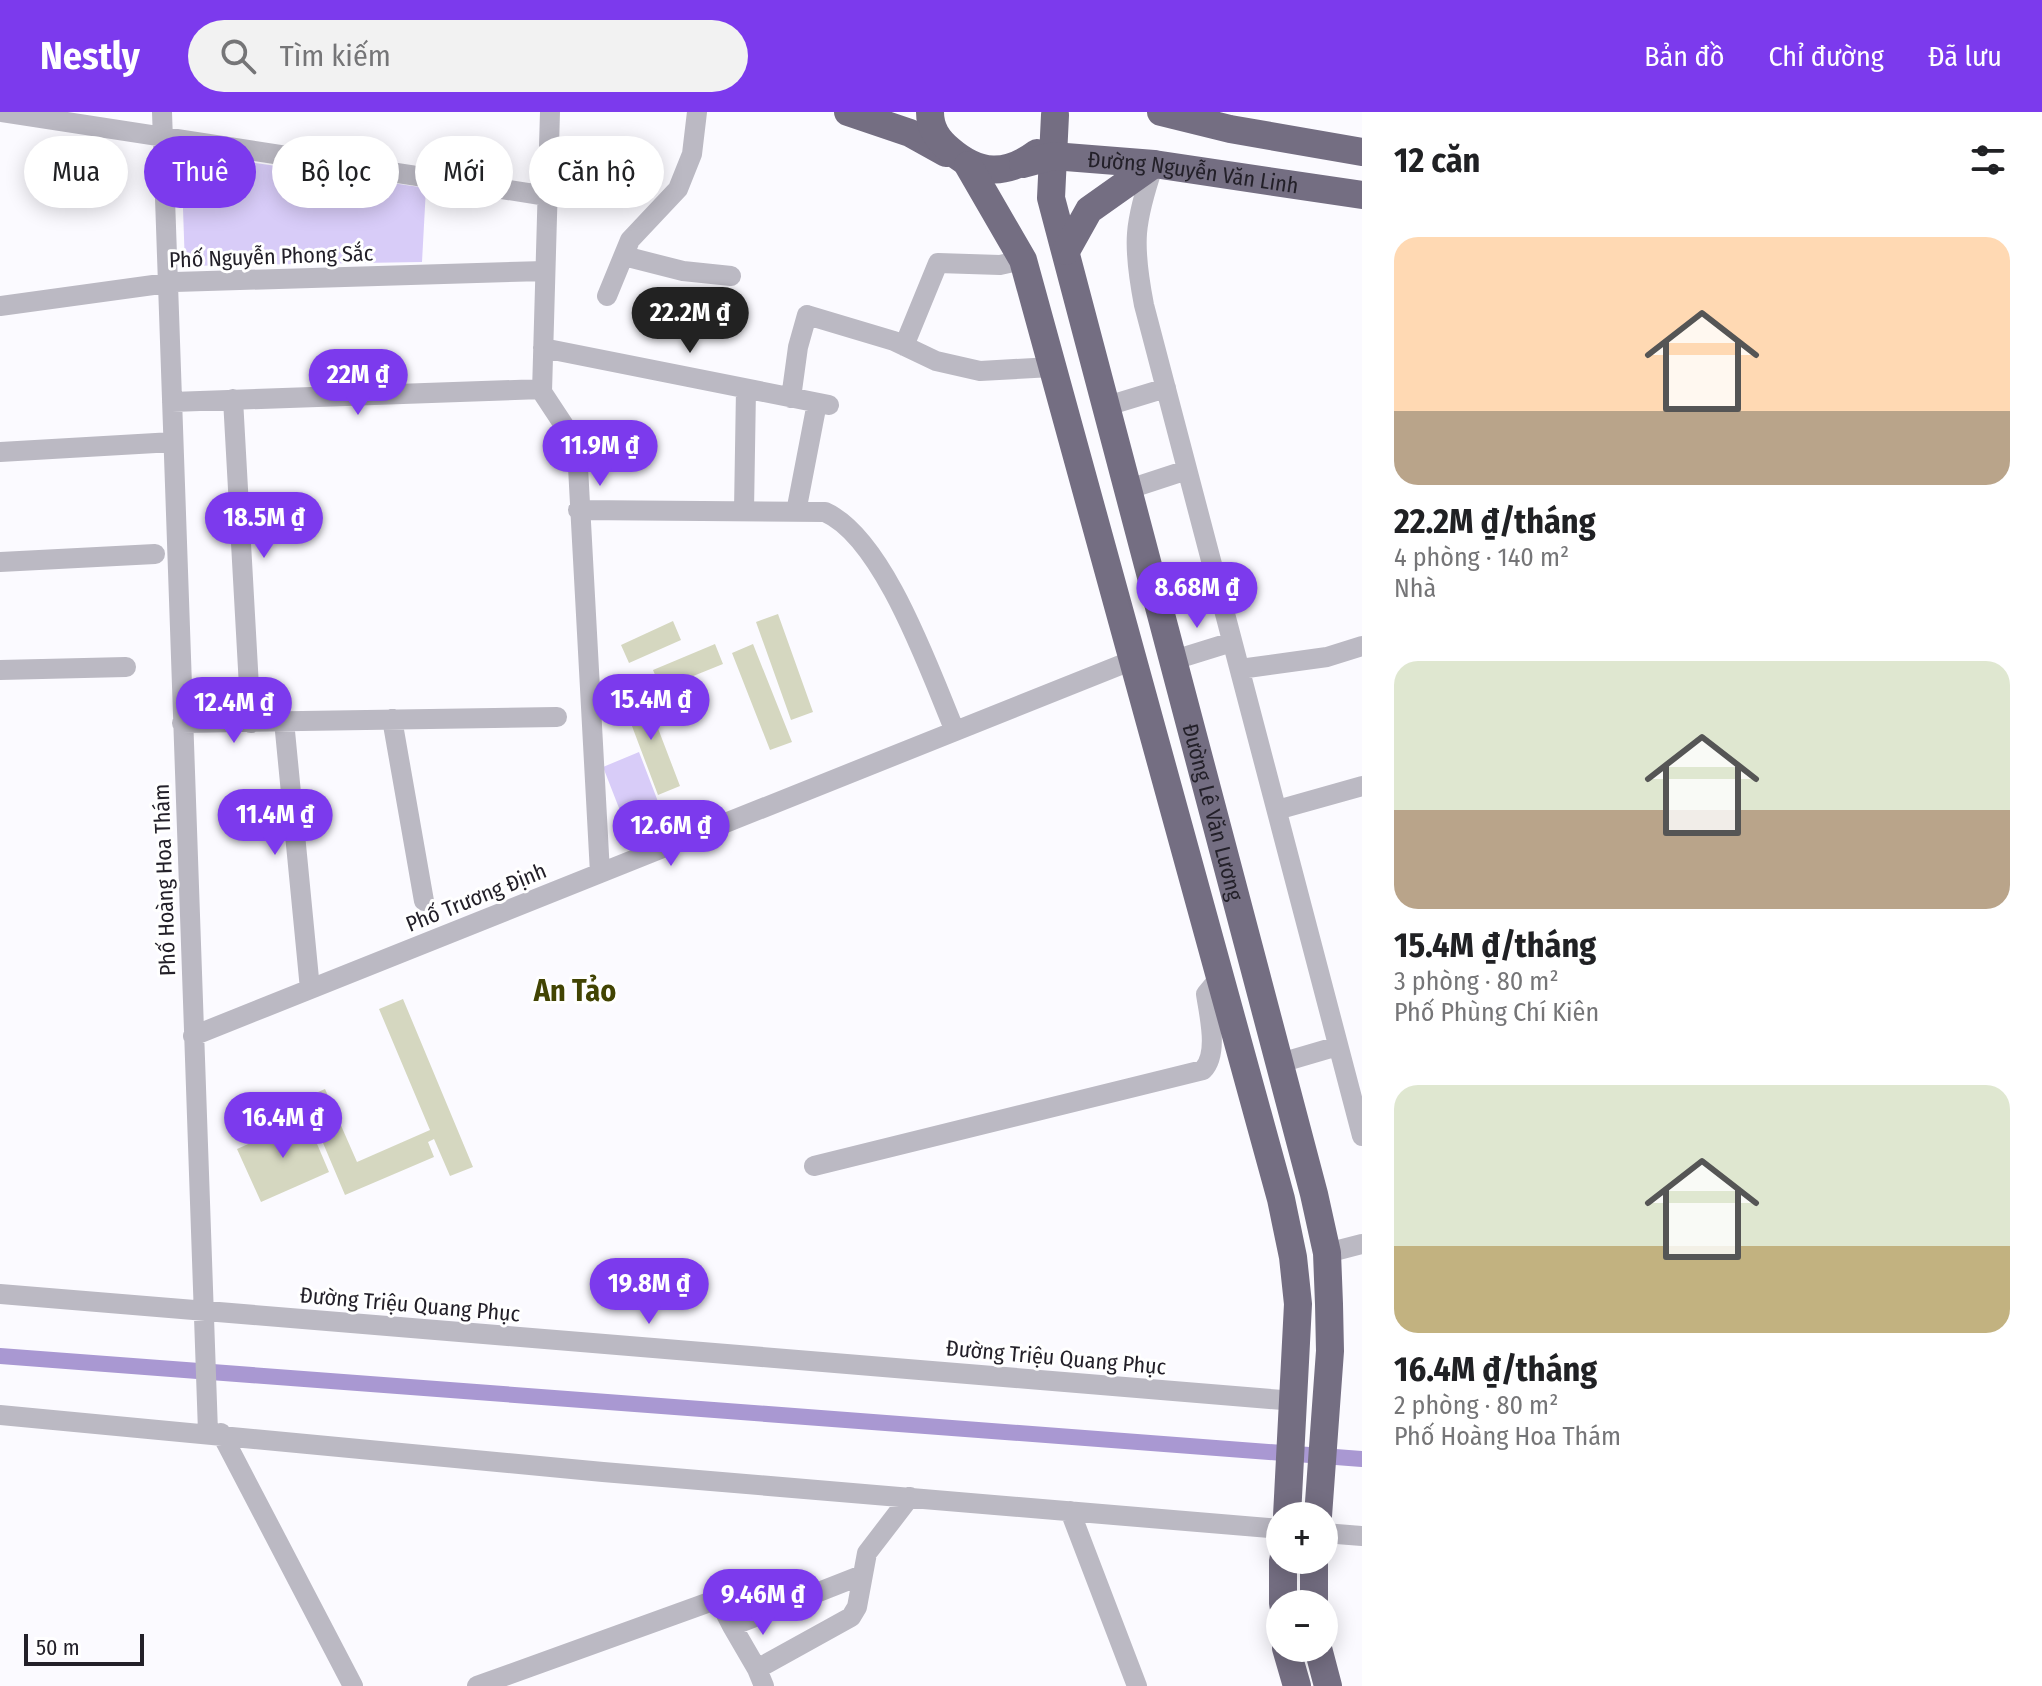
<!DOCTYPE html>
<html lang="vi">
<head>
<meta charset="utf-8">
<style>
  body { margin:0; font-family:"Fira Sans Condensed",sans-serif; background:#f2f2f2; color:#202124; height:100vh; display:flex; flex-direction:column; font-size:30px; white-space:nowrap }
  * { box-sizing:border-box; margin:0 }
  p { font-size:26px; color:#757577 }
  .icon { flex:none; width:44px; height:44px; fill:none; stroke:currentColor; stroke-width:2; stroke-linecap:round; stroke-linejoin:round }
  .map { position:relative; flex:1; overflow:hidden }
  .drawer { display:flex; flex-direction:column; background:#fff; width:680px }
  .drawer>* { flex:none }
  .banner { position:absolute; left:24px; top:24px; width:760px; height:72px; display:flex; gap:16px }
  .controls { position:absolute; left:1266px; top:1390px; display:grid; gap:16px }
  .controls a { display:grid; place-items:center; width:72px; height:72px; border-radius:50%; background:#fff; box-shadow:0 4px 20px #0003; font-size:40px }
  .scale { position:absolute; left:24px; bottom:20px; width:120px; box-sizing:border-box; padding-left:8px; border:4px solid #232029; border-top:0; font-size:22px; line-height:28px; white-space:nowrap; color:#232029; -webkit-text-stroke:6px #fff; paint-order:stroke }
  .price { position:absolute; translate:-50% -68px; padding:0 18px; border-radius:28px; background:#7c3aed; color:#fff; font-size:26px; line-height:52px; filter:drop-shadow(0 2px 4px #0008) }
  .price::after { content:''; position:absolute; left:50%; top:48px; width:24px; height:18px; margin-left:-12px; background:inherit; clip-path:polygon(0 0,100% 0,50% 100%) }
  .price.selected { background:#222; color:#fff }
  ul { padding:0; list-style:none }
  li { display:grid; align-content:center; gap:16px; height:424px; padding:0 32px }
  li span { display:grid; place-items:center; height:248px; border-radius:24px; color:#555 }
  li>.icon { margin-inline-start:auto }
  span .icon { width:144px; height:144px; fill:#fffc; stroke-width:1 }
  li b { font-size:34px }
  h2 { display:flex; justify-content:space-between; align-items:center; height:96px; padding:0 32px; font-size:34px }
  .chip { padding:0 28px; border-radius:36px; background:#fff; box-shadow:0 4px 20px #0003; font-size:28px; line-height:72px }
  .chip.selected { background:#7c3aed; color:#fff }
  header { display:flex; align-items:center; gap:48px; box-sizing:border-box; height:112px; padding:0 40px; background:#7c3aed; color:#fff }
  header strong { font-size:38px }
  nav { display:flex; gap:44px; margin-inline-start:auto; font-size:28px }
  .search { width:560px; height:72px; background:#f2f2f2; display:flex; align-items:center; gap:20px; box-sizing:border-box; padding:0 28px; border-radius:44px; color:#757577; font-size:30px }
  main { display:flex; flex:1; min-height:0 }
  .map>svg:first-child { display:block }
  .green { fill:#d8ccf8 }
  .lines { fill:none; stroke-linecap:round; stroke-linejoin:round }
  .canal { stroke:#a998d2; stroke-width:16 }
  .building { fill:#d5d7c0 }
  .minor { stroke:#bbb9c3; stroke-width:20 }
  .highway { stroke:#746e82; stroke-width:28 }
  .labels { text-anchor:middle; stroke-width:6; stroke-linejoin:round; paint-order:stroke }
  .street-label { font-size:22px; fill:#232029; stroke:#fff }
  .district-label { font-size:30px; font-weight:bold; fill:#424403; stroke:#fff }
</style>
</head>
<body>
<header>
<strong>Nestly</strong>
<div class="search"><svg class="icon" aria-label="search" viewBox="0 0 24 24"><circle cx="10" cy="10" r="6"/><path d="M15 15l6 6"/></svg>Tìm kiếm</div>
<nav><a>Bản đồ</a><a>Chỉ đường</a><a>Đã lưu</a></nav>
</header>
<main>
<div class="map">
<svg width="1362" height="1574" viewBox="0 0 1362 1574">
  <rect width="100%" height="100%" fill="#fbfaff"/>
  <path class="green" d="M181 40 426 76 422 150 185 154Z
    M639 640 662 700 626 714 603 655Z"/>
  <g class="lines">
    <path class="canal" d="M0 1244 1362 1347"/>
  </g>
  <path class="building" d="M778 502 813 600 791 608 756 510Z
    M673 509 681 528 629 551 621 533Z
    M715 532 723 552 661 577 653 558Z
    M753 532 792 630 770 638 732 541Z
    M643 577 680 674 658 683 621 585Z
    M403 887 473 1055 450 1064 434 1027 428 1030 434 1045 345 1083 304 986 325 977 357 1050 430 1018 379 897Z
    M306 1006 329 1060 261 1090 237 1037Z"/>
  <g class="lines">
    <path class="minor" d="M2 0 547 84
      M162 0 208 1320
      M550 0 542 280 573 327 578 355 600 761
      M1154 52C1134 111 1132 131 1144 193L1362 1024
      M624 144 683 159 731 164
      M607 184 630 128 678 77 692 42 697 0
      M0 194 175 170 545 159
      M904 234 938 151 1000 153 1023 148
      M543 236 829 293
      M791 286 798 235 807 203 894 229 936 249 980 259 1052 255
      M233 287 251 611
      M172 290 542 277
      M1107 294 1166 276
      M0 340 173 330
      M1129 377 1187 358
      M578 398 825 400C884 426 930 560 955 619
      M744 399 746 277
      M796 400 817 291
      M0 450 155 442
      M1174 548 1232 530
      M1240 557 1327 545 1362 534
      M0 558 126 555
      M392 607 424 789
      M284 609 310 877
      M182 611 557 605
      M1277 698 1362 674
      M193 924 1133 548
      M1280 951 1338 934
      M814 1054 1203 958C1219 942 1209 903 1206 882L1220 865
      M1327 1141 1362 1132
      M0 1182 1295 1289
      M0 1303 603 1360 1280 1417
      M221 1321 353 1574
      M1070 1399 1137 1574
      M1324 1421 1362 1424
      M732 1514 757 1557
      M477 1574 718 1487 732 1514 862 1463
      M764 1574 757 1557 851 1505 857 1495 867 1441 910 1385"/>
    <g class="highway">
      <path d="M848 0 910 21 946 41"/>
      <path d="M930 0C930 17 938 28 950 38 979 63 1006 64 1037 41"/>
      <path d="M1161 0 1230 17 1362 40"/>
      <path id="s1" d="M1055 3 1051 86 1314 1082 1327 1141 1329 1192 1330 1239 1318 1404"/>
      <path id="s2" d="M1023 52 1053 44 1154 52 1362 83"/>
      <path d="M968 53 1023 148 1281 1087 1293 1145 1298 1192 1287 1404"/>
      <path d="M1066 139 1089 98 1154 52"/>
      <path d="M1283 1492V1448"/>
      <path d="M1314 1492V1448"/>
      <path d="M1286 1536 1297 1574"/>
      <path d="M1318 1536 1328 1574"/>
    </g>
  </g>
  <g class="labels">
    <g class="street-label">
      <text dy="8" stroke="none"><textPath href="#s2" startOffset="172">Đường Nguyễn Văn Linh</textPath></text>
      <text transform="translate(271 144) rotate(-2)" y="8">Phố Nguyễn Phong Sắc</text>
      <text dy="8" stroke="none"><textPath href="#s1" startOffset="718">Đường Lê Văn Lương</textPath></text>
      <text transform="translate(164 768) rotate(-92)" y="8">Phố Hoàng Hoa Thám</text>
      <text transform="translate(476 785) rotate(-22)" y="8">Phố Trương Định</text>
      <text transform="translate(410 1192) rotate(5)" y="8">Đường Triệu Quang Phục</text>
      <text transform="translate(1056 1245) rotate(5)" y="8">Đường Triệu Quang Phục</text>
    </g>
    <g class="district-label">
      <text x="575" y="889">An Tảo</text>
    </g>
  </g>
</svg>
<div class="controls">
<a>+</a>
<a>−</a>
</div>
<div class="scale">50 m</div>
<b class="price selected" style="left:690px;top:243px">22.2M ₫</b>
<b class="price" style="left:358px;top:305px">22M ₫</b>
<b class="price" style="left:600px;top:376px">11.9M ₫</b>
<b class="price" style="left:264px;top:448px">18.5M ₫</b>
<b class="price" style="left:1197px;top:518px">8.68M ₫</b>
<b class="price" style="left:651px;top:630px">15.4M ₫</b>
<b class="price" style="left:234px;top:633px">12.4M ₫</b>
<b class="price" style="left:275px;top:745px">11.4M ₫</b>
<b class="price" style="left:671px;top:756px">12.6M ₫</b>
<b class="price" style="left:283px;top:1048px">16.4M ₫</b>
<b class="price" style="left:649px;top:1214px">19.8M ₫</b>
<b class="price" style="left:763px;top:1525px">9.46M ₫</b>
<div class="banner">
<a class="chip">Mua</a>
<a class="chip selected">Thuê</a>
<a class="chip">Bộ lọc</a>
<a class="chip">Mới</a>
<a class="chip">Căn hộ</a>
</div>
</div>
<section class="drawer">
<h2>12 căn<svg class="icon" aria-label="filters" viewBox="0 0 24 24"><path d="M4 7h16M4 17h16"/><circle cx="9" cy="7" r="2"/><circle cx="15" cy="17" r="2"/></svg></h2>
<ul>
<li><span style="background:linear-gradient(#ffd9b3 70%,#b9a48a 0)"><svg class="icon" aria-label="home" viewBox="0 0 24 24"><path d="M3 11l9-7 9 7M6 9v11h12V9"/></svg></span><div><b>22.2M ₫/tháng</b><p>4 phòng · 140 m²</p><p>Nhà</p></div></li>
<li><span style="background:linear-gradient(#dfe7d0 60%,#b9a48a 0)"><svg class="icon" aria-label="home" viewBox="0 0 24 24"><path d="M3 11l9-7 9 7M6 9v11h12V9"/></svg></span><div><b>15.4M ₫/tháng</b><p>3 phòng · 80 m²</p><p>Phố Phùng Chí Kiên</p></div></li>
<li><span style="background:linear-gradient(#dfe7d0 65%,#c2b280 0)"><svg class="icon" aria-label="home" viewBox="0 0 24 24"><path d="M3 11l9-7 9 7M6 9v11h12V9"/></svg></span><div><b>16.4M ₫/tháng</b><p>2 phòng · 80 m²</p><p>Phố Hoàng Hoa Thám</p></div></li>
</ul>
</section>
</main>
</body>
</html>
